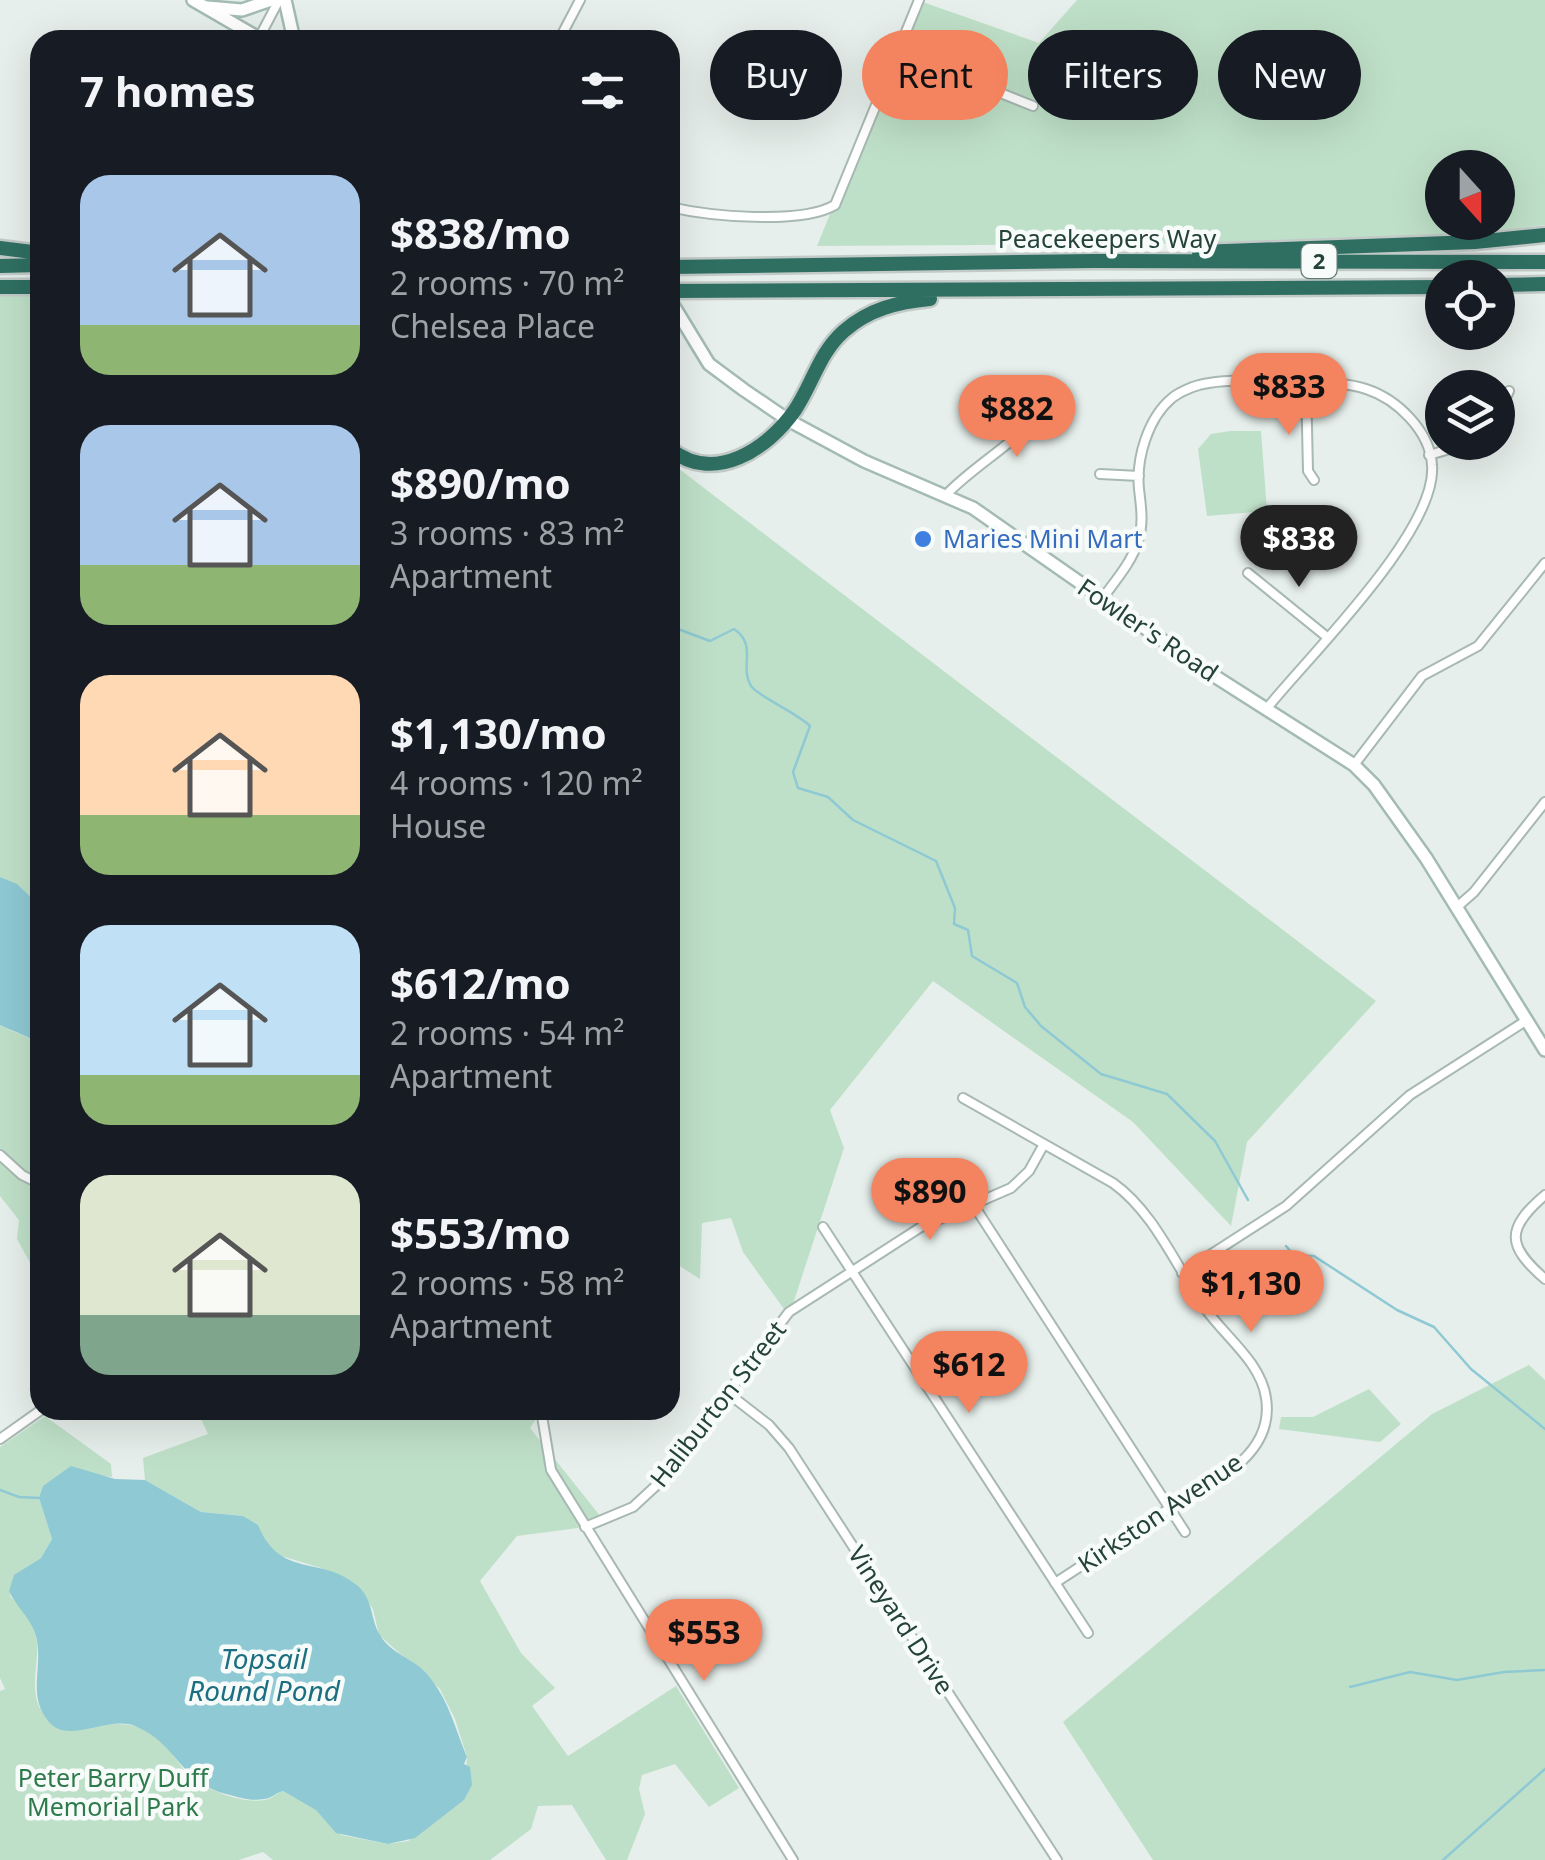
<!DOCTYPE html>
<html lang="en">
<head>
<meta charset="utf-8">
<style>
  body { margin:0; font-family:"Noto Sans",sans-serif; background:#242831; color:#f1f3f6; height:100vh; display:flex; flex-direction:column; font-size:38px; white-space:nowrap }
  * { box-sizing:border-box; margin:0 }
  p { font-size:32px; color:#9ea1a6 }
  .icon { flex:none; width:55px; height:55px; fill:none; stroke:currentColor; stroke-width:2; stroke-linecap:round; stroke-linejoin:round }
  .map { position:relative; flex:1; overflow:hidden }
  .drawer { position:absolute; left:30px; top:30px; width:650px; height:1390px; display:flex; flex-direction:column; background:#171b24; border-radius:30px; box-shadow:0 10px 40px #0002 }
  .drawer>* { flex:none }
  .hud { position:absolute; left:710px; top:30px; width:685px; height:90px; display:flex; gap:20px }
  .needle { width:65px; rotate:159deg }
  .tools { position:absolute; left:1425px; top:150px; display:grid; gap:20px }
  .tools a { display:grid; place-items:center; width:90px; height:90px; border-radius:50%; background:#171b24; box-shadow:0 10px 40px #0002; font-size:50px }
  .price { position:absolute; translate:-50% -85px; padding:0 22px; border-radius:35px; background:#f4845f; color:#111; font-size:32px; line-height:65px; filter:drop-shadow(0 2px 5px #0008) }
  .price::after { content:''; position:absolute; left:50%; top:60px; width:30px; height:22px; margin-left:-15px; background:inherit; clip-path:polygon(0 0,100% 0,50% 100%) }
  .price.selected { background:#222; color:#fff }
  ul { padding:0; list-style:none }
  li { display:flex; align-items:center; gap:30px; height:250px; padding:0 50px }
  li span { display:grid; place-items:center; flex:none; width:280px; height:200px; border-radius:30px; color:#555 }
  li>.icon { margin-inline-start:auto }
  span .icon { width:120px; height:120px; fill:#fffc; stroke-width:1 }
  li b { font-size:42px }
  h2 { display:flex; justify-content:space-between; align-items:center; height:120px; padding:0 50px; font-size:42px }
  .chip { padding:0 35px; border-radius:45px; background:#171b24; box-shadow:0 10px 40px #0002; font-size:35px; line-height:90px }
  .chip.selected { background:#f4845f; color:#111 }
  .map>svg:first-child { display:block }
  .green { fill:#bfe0c8; fill-rule:evenodd }
  .water { fill:#8ec9d4 }
  .lines { fill:none; stroke-linecap:round; stroke-linejoin:round }
  .stream { stroke:#8ec9d4; stroke-width:2.5 }
  .street-casing { stroke:#a8b8b2; stroke-width:12 }
  .secondary-casing { stroke:#a4bbb3; stroke-width:16 }
  .highway-casing { stroke:#c2cac8; stroke-width:19 }
  .street { stroke:#fff; stroke-width:8 }
  .secondary { stroke:#fff; stroke-width:11 }
  .highway { stroke:#2f6f62; stroke-width:14 }
  .shop-dot { fill:#3f7fe0; stroke:#f7fbf9; stroke-width:4 }
  .labels { text-anchor:middle; stroke-width:9; stroke-linejoin:round; paint-order:stroke }
  .shield { fill:#f7fbf9; stroke:#637a73; stroke-width:2.5 }
  .shield-label { font-size:22px; font-weight:bold; fill:#24423a }
  .street-label { font-size:25px; fill:#24423a; stroke:#f7fbf9 }
  .shop-label { font-size:25px; fill:#366cbe; stroke:#f7fbf9; text-anchor:start }
  .park-label { font-size:25px; fill:#2d7a4b; stroke:#f7fbf9 }
  .water-label { font-size:28px; font-style:italic; fill:#1c6f80; stroke:#f7fbf9 }
</style>
</head>
<body>
<div class="map">
<svg width="1545" height="1860" viewBox="0 0 1545 1860">
  <rect width="100%" height="100%" fill="#e6efeb"/>
  <path class="green" d="M917 0 1039 43 1077 0H1545V225L1469 234 1170 244 817 246ZM1442 168H1498V222H1442Z
    M40 293V906L0 877V294Z
    M1230 431H1261L1267 511 1207 516 1198 449 1211 434Z
    M670 462 1376 1001 1247 1142 1231 1226 1133 1122 933 981 830 1110 844 1148 789 1316 743 1252 731 1218 702 1223 700 1279 670 1260Z
    M0 1025C15 1034 28 1034 40 1047V1281L17 1239 19 1220 0 1196Z
    M1529 1365 1545 1380V1860H1153L1063 1722 1432 1414Z
    M1369 1389 1401 1424 1380 1442 1279 1429 1281 1417H1313Z
    M197 1410H542L530 1428 601 1517 578 1528 517 1536 480 1581 521 1653 555 1688 532 1706 568 1756 676 1686 739 1788 709 1807 675 1764 642 1775 639 1789 645 1814 627 1860H606L572 1805 538 1806 531 1829 490 1860H273L263 1852 239 1860H0V1691L5 1689 0 1678V1447L45 1416 111 1464 112 1477 65 1471 39 1498 52 1539 41 1558 15 1575 10 1596C22 1609 35 1624 37 1642 39 1663 29 1690 41 1710 62 1745 107 1714 140 1728 160 1737 171 1751 183 1769 198 1789 251 1808 271 1798 276 1795 279 1792 283 1791L316 1809 341 1835 388 1844 408 1841 464 1800 467 1757 455 1719 440 1689 379 1635 373 1609 356 1585 321 1568 275 1554 255 1524 243 1516 201 1512 145 1480 143 1458 208 1434Z"/>
  <path class="water" d="M0 877 17 884 40 906V1047C29 1034 15 1033 0 1025Z
    M71 1466 115 1479 145 1480 201 1512 243 1516 258 1525C281 1580 320 1554 358 1586 374 1601 370 1619 380 1635 391 1654 413 1658 427 1674 449 1700 454 1726 467 1757L464 1764 470 1767 472 1785 464 1800 415 1838 388 1844 336 1833 316 1810 283 1791C274 1793 274 1798 264 1799 253 1801 244 1799 230 1795 179 1784 180 1745 135 1726 109 1715 68 1745 49 1722 26 1695 44 1667 36 1636 31 1618 16 1607 9 1591L14 1575 41 1558 52 1539 39 1498 43 1486Z"/>
  <g class="lines">
    <path class="stream" d="M670 626 710 641 734 629C758 645 739 666 751 686 756 695 797 713 810 726L793 772 798 788 828 797 853 820 936 861 955 908 954 924 968 930 972 956 1017 983 1025 1007 1041 1026 1101 1074 1167 1094 1215 1141 1248 1200
      M1286 1246 1294 1255 1314 1256 1397 1310 1434 1327 1471 1369 1545 1429
      M0 1490 19 1497 39 1498
      M1350 1687 1410 1672 1457 1680 1504 1672 1545 1670
      M1443 1860 1545 1769"/>
    <g class="street-casing">
      <path id="street" d="M259 38 279 0
        M559 40 580 0
        M898 52 1033 106
        M670 207C708 216 801 225 835 205L919 0
        M1306 383 1308 471 1314 480
        M1498 416 1509 391
        M1429 455 1474 442
        M1100 474 1139 476
        M946 495C979 460 1027 439 1049 396
        M1248 573 1327 637
        M1102 599C1115 581 1132 562 1138 541 1144 523 1141 507 1139 489 1136 458 1148 418 1172 398 1178 393 1191 387 1199 385 1228 377 1338 379 1366 389 1397 399 1430 431 1432 465 1438 530 1309 656 1268 707
        M1354 765 1422 676 1478 646 1545 563
        M1457 907 1474 892 1545 802
        M963 1098 1113 1183C1155 1213 1176 1267 1205 1308 1225 1337 1261 1362 1266 1398 1270 1423 1260 1444 1242 1461L1055 1583
        M0 1155 22 1175 40 1184
        M1545 1195C1505 1229 1507 1246 1545 1279
        M973 1204 1185 1532
        M823 1227 1088 1633
        M1182 1273 1286 1206 1410 1095 1527 1020
        M729 1394 769 1425 789 1448 1057 1860
        M541 1410 551 1470 793 1860
        M0 1439 41 1410
        M585 1527 633 1507 660 1482 789 1312 921 1227 1011 1188 1029 1171 1044 1144"/>
    </g>
    <g class="secondary-casing">
      <path id="secondary" d="M193 0 262 40
        M285 0 294 40
        M207 7 242 10 271 0
        M670 300 709 364 744 390 788 420 864 461 973 508 1205 670 1354 765 1374 785 1426 858 1545 1050"/>
    </g>
    <g class="highway-casing">
      <path id="highway" d="M0 248 40 253
        M1199 252 1475 242 1545 235
        M0 266 40 265
        M670 267 1094 261 1545 262
        M1498 285 1545 284
        M0 287H40
        M670 291 1442 287
        M670 449C714 485 768 449 795 410 813 383 819 353 844 331 869 309 898 302 930 299"/>
    </g>
    <use href="#street" class="street"/>
    <use href="#secondary" class="secondary"/>
    <use href="#highway" class="highway"/>
  </g>
  <circle class="shop-dot" cx="923" cy="539" r="10"/>
  <g class="labels">
    <rect class="shield" x="1301.5" y="244" width="35" height="34" rx="8"/>
    <g class="shield-label">
      <text x="1319" y="269">2</text>
    </g>
    <g class="street-label">
      <text x="1107" y="248">Peacekeepers Way</text>
      <text transform="translate(1148 630) rotate(34)" y="9">Fowler's Road</text>
      <text transform="translate(718 1404) rotate(-52)" y="9">Haliburton Street</text>
      <text transform="translate(1160 1513) rotate(-34)" y="9">Kirkston Avenue</text>
      <text transform="translate(901 1620) rotate(57)" y="9">Vineyard Drive</text>
    </g>
    <g class="shop-label">
      <text x="943" y="548">Maries Mini Mart</text>
    </g>
    <g class="park-label">
      <text x="113" y="1787">Peter Barry Duff<tspan x="113" dy="29">Memorial Park</tspan></text>
    </g>
    <g class="water-label">
      <text x="264" y="1669">Topsail<tspan x="264" dy="32">Round Pond</tspan></text>
    </g>
  </g>
</svg>
<div class="tools">
<a><svg class="needle" viewBox="-14 -14 28 28"><path d="M0-13l5 13h-10z" fill="#e53935"/><path d="M0 13l5-13h-10z" fill="#9ea1a6"/></svg></a>
<a><svg class="icon" aria-label="locate" viewBox="0 0 24 24"><circle cx="12" cy="12" r="6"/><path d="M12 2v4M12 18v4M2 12h4M18 12h4"/></svg></a>
<a><svg class="icon" aria-label="layers" viewBox="0 0 24 24"><path d="M12 4l9 5-9 5-9-5zM3 14l9 5 9-5"/></svg></a>
</div>
<b class="price" style="left:1289px;top:438px">$833</b>
<b class="price" style="left:1017px;top:460px">$882</b>
<b class="price selected" style="left:1299px;top:590px">$838</b>
<b class="price" style="left:930px;top:1243px">$890</b>
<b class="price" style="left:1251px;top:1335px">$1,130</b>
<b class="price" style="left:969px;top:1416px">$612</b>
<b class="price" style="left:704px;top:1684px">$553</b>
<div class="hud">
<a class="chip">Buy</a>
<a class="chip selected">Rent</a>
<a class="chip">Filters</a>
<a class="chip">New</a>
</div>
<section class="drawer">
<h2>7 homes<svg class="icon" aria-label="filters" viewBox="0 0 24 24"><path d="M4 7h16M4 17h16"/><circle cx="9" cy="7" r="2"/><circle cx="15" cy="17" r="2"/></svg></h2>
<ul>
<li><span style="background:linear-gradient(#a9c7e8 75%,#8fb573 0)"><svg class="icon" aria-label="home" viewBox="0 0 24 24"><path d="M3 11l9-7 9 7M6 9v11h12V9"/></svg></span><div><b>$838/mo</b><p>2 rooms · 70 m²</p><p>Chelsea Place</p></div></li>
<li><span style="background:linear-gradient(#a9c7e8 70%,#8fb573 0)"><svg class="icon" aria-label="home" viewBox="0 0 24 24"><path d="M3 11l9-7 9 7M6 9v11h12V9"/></svg></span><div><b>$890/mo</b><p>3 rooms · 83 m²</p><p>Apartment</p></div></li>
<li><span style="background:linear-gradient(#ffd9b3 70%,#8fb573 0)"><svg class="icon" aria-label="home" viewBox="0 0 24 24"><path d="M3 11l9-7 9 7M6 9v11h12V9"/></svg></span><div><b>$1,130/mo</b><p>4 rooms · 120 m²</p><p>House</p></div></li>
<li><span style="background:linear-gradient(#bfe0f5 75%,#8fb573 0)"><svg class="icon" aria-label="home" viewBox="0 0 24 24"><path d="M3 11l9-7 9 7M6 9v11h12V9"/></svg></span><div><b>$612/mo</b><p>2 rooms · 54 m²</p><p>Apartment</p></div></li>
<li><span style="background:linear-gradient(#dfe7d0 70%,#7fa58c 0)"><svg class="icon" aria-label="home" viewBox="0 0 24 24"><path d="M3 11l9-7 9 7M6 9v11h12V9"/></svg></span><div><b>$553/mo</b><p>2 rooms · 58 m²</p><p>Apartment</p></div></li>
</ul>
</section>
</div>
</body>
</html>
